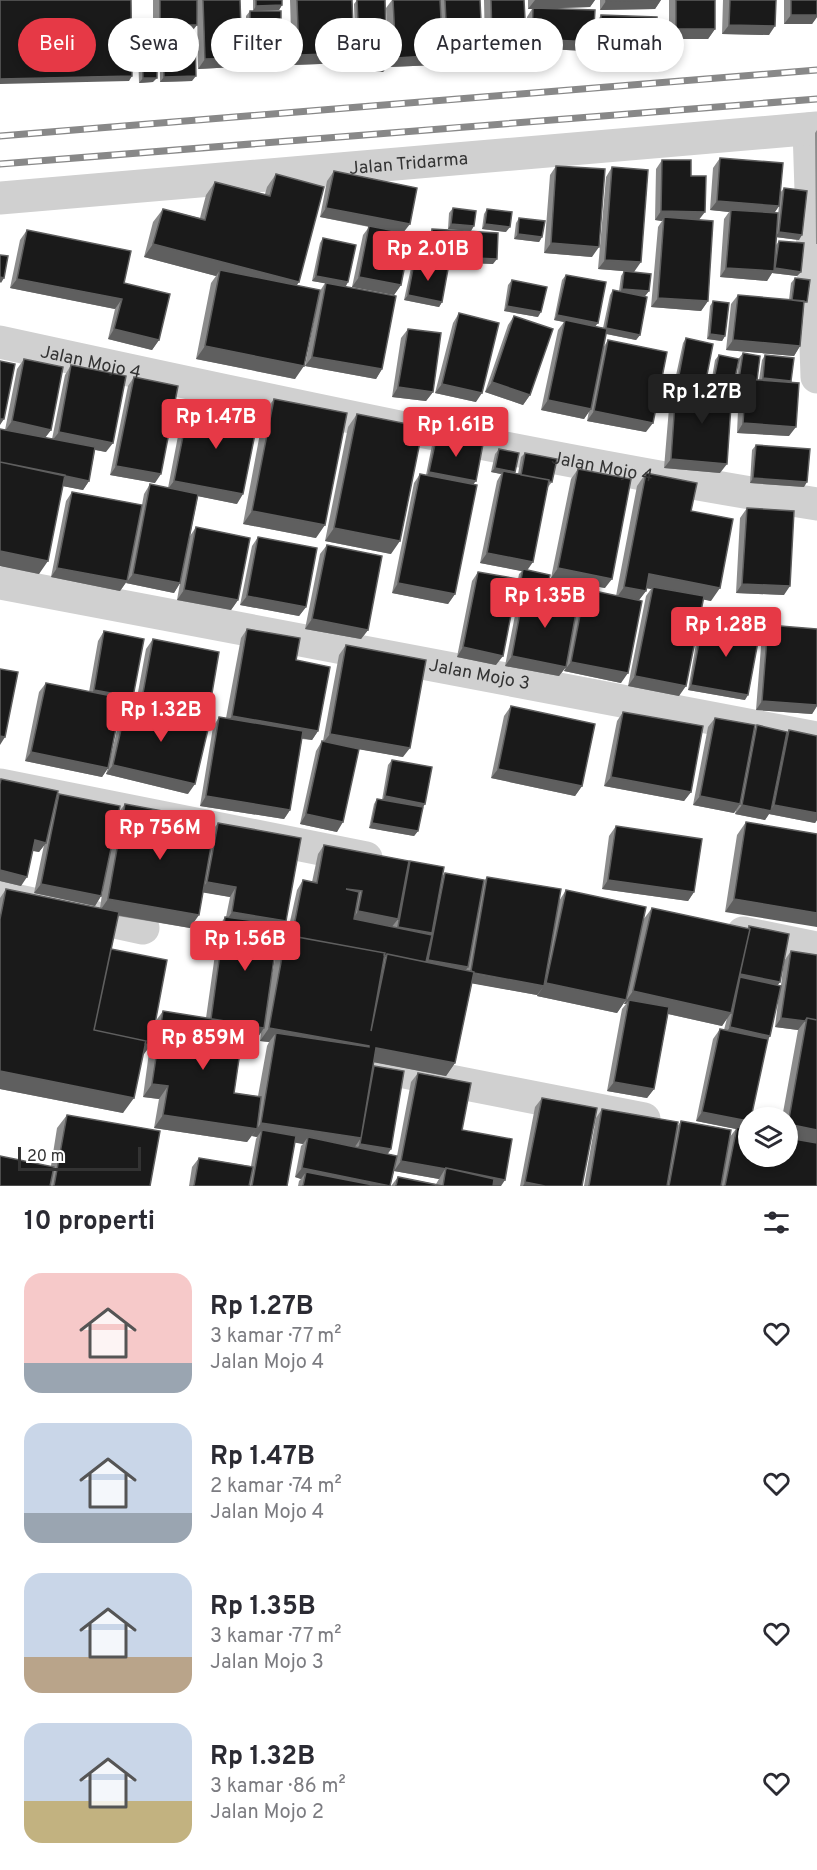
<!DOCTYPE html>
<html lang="id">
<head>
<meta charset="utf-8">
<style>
  body { margin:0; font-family:Overpass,sans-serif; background:#f2f2f3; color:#2b2b33; height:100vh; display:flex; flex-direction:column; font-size:22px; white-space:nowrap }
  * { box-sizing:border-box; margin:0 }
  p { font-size:20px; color:#7c7c81 }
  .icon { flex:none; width:33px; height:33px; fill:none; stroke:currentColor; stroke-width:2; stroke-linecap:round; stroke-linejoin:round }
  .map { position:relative; height:1186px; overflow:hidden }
  .drawer { display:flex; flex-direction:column; background:#fff; flex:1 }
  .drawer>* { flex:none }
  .hud { position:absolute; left:18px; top:18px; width:782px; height:54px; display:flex; gap:12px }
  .tools { position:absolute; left:738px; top:1107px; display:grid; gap:12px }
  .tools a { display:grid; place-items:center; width:60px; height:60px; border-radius:50%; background:#fff; box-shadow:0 3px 9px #0003; font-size:30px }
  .scale { position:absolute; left:18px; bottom:15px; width:123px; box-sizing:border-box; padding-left:6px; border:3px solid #333; border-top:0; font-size:16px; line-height:21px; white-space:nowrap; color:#333; -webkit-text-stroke:4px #fff; paint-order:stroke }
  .price { position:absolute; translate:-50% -51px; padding:0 14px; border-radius:6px; background:#e63946; color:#fff; font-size:20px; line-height:39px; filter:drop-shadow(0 2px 3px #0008) }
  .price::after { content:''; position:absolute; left:50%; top:36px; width:18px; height:14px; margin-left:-9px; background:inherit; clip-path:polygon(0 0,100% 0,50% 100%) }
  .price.selected { background:#222; color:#fff }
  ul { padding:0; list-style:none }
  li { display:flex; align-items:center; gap:18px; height:150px; padding:0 24px }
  li span { display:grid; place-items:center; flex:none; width:168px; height:120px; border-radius:18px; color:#555 }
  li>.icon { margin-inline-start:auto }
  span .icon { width:72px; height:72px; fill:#fffc; stroke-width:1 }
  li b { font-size:26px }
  h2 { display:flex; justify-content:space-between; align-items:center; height:72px; padding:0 24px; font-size:26px }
  .chip { padding:0 21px; border-radius:27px; background:#fff; box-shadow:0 3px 9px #0003; font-size:21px; line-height:54px }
  .chip.selected { background:#e63946; color:#fff }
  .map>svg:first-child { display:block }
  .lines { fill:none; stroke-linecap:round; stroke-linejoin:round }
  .minor { stroke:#d0d0d0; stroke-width:33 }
  .rail-casing { stroke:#888; stroke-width:7 }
  .rail { stroke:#fff; stroke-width:4.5; stroke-dasharray:14; stroke-linecap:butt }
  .wall { fill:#8c8c8c; fill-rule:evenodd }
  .shaded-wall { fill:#5f5f5f }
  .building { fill:#1a1a1a; stroke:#5f5f5f; stroke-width:1.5 }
  .labels { text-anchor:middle; stroke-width:6; stroke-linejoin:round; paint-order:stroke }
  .street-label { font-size:18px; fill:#333; stroke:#fff }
</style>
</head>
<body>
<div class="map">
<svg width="817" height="1186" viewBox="0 0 817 1186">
  <rect width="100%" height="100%" fill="#fff"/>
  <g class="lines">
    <g class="minor">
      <path d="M809 129 817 377"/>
      <path id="s1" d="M0 198 817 128"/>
      <path id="s2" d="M0 342C271 401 543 460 817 504"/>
      <path id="s3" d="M0 583 817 738"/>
      <path d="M0 785 366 858"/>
      <path d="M0 897 143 928"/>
      <path d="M743 933 817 948"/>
      <path d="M379 1067 644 1119"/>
    </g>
    <g class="rail-casing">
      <path id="rail" d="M0 136 817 70
        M0 164 817 99"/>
    </g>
    <use href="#rail" class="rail"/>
  </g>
  <path class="wall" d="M153 0H240L242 58 235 67 198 69 197 7 190 34 153 35Z
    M253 0H282V5L279 10 253 11Z
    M290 0H352L354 53 347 63 292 65Z
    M357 0H385L387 67 383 72H356L354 4Z
    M392 0H480L475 52 443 54 437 65 389 67 386 8Z
    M484 0H524L519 47 485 48Z
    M528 0H595L590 7 556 8 593 42 587 51 525 48 527 17 532 9H528Z
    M600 0H661L655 9 600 10Z
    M669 0H715V29L708 39H669Z
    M723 0H776L769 35 722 34Z
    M784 0H817V17L812 24H784Z
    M250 11 281 66 277 71 246 72V16Z
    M601 15 653 46 597 45 598 20Z
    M163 41 192 81 160 82V46Z
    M142 46 153 82 139 83 138 51Z
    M817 130V244H816L815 133Z
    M720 158 780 193 784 188 799 240 776 237V245L779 241 801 272 797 276 772 273 767 281 720 277 724 219 729 212 710 210 713 168ZM779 206 778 215 774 213Z
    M662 160 691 176 699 220 708 301 701 311 651 307 658 227 662 221 655 220 656 169Z
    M556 166 592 257 544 253 550 175Z
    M612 167 634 272 649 291 645 296 640 335 636 340 606 334 603 348 608 340 646 432 587 421 589 411 584 419 541 410 558 330 564 322 554 320 562 280 566 275 595 326 603 328 610 295 613 290 619 291 621 276 624 271 598 269 606 177Z
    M334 171 404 233 401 285 394 295 352 287 363 235 369 227 320 217 327 181Z
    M276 174 299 282 296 285 320 291 325 283 312 281 320 243 323 238 348 282 346 286 382 369 376 379 305 366 315 315 295 379 196 359 211 283 216 276 144 257 153 222 163 209 200 218 206 195 215 182 265 194 267 187Z
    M453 208 471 231 493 264 427 261 429 234 432 229 467 231 448 229 449 213Z
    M487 209 506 232 482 229 484 214Z
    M519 218 542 237 539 242 514 239 516 223Z
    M27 230 124 283 159 340 152 350 108 339 115 309 10 288 20 240Z
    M414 263 442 302 439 307 404 300 411 268Z
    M795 278 804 307 800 346 794 356 726 350 731 304 738 295 789 300 791 283Z
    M512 280 538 317 504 311 508 285Z
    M713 301 725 336 722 341 707 339 710 306Z
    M459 313 476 402 435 393 453 323Z
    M514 316 530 395 523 405 485 392 508 325Z
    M408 329 433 392 426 401 392 397 401 338Z
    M686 338 706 380 703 385 675 380 683 343Z
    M743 353 757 380H759L762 360 765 355 790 382 789 436 737 433 739 388 742 385 736 384 739 358Z
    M719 355 730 388 711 384 715 360Z
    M24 359 51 430 45 438 52 439 65 375 71 365 106 452 95 450 89 481 83 490 63 486 39 574 0 566V429L5 430 17 369Z
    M134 377 155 483 110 475 128 386Z
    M676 387 720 473 664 468 670 396Z
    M274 399 316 538 243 524 264 412Z
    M189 406 237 504 198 496 190 536 196 527 238 600 231 610 177 600 180 583 174 593 126 583 127 581 120 591 51 577 66 501 72 492 142 505 144 494 150 484 168 488 182 415Z
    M357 414 391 554 325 541 348 427Z
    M437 435 474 484 455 594 448 604 392 593 414 483 420 474 426 475 433 440Z
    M756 445 804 487 750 483 752 450Z
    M499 449 515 472 514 473 518 474 521 457 525 453 552 482 548 487 527 570 546 595 548 596 550 584 553 579 575 601 578 602 579 599 585 589 616 596 637 486 646 473 691 511 711 601 703 599 679 696 628 686 646 596 651 589 646 588V591L639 600 621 683 564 671 565 668 559 676 505 666 518 600 520 597 515 595 519 574 522 571 480 563 497 481 501 474 491 472 495 454Z
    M578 469 605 588 551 578 571 479Z
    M747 508 784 595 736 593 740 518Z
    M258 537 306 607 299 616 240 605 252 546Z
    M327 545 368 630 361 639 305 629 320 554Z
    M478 572 496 665 457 657 472 581Z
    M703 621 745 700 688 690 699 626Z
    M768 625 817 629V706L812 714 756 710 762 634Z
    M247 629 296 660 318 731 312 740 302 739 290 810 284 819 200 806 213 727 219 717 226 718 241 638Z
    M104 631 133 697 128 703 188 794 106 774 108 768 102 777 25 761 39 692 46 683 89 692 98 641ZM121 705 125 706 121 712 110 760Z
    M153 639 210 705 203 714 136 703 146 649Z
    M346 645 403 757 359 749 337 832 300 824 316 751 322 741H323L339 655Z
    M511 706 582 786 575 796 491 778 504 716Z
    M623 712 691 792 684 801 604 786 617 721Z
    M715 718 755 729 757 725 786 735 789 730 817 736V820L815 823 769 814 765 820 735 814 736 810 734 813 693 805 708 727Z
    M392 760 418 831 414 836 369 828 374 804 377 799 382 800 388 765Z
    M1 779 56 798 59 794 118 813 125 804 193 832 211 835V832L218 823 279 931 278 930 271 980 277 948 286 935H287L297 890 303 880 312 882 318 854 324 845 408 864 410 861 442 876 445 873 484 881 487 877 559 901 566 890 643 920 652 908 747 929 749 926 778 985H781L784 961 791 951 817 955V1186H584L596 1118 602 1109 677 1127 681 1121 729 1138 736 1129 696 1121 713 1039 720 1029 724 1030 727 1018 722 1026 668 1014 654 1089 647 1098 607 1091 622 1009 626 1004H624L625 1001 617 1013 537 996V995L472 983 455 1063 446 1076 374 1062 373 1068 374 1066 391 1149 388 1154 397 1156 411 1082 418 1073 462 1130 501 1186H391L398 1177 436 1184 439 1179 394 1171 390 1186H298L299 1181 301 1179 295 1177 301 1146 303 1144 295 1142 287 1186H189L192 1167 199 1158 251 1166 256 1139 257 1137 252 1136V1135L247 1142 154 1128 159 1099 143 1097 150 1045 143 1054 123 1113 0 1089V898L6 889 100 908 104 881 101 896 95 906 34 893 44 845 39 852 33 851 21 886 0 881V781ZM203 892 230 897 226 917H225L219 926 206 1018 163 1011 155 1022 111 949 118 916 190 928ZM779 994 775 1027 798 1030 782 1118H788V1156L745 1129 767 1041 770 1036ZM261 1032 260 1041 269 1042 267 1046 258 1096 234 1093 243 1035 258 1037Z
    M746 822 817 834 725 912 737 835Z
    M616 826 694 892 688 901 602 889 609 836Z
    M542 1098 582 1186H520L535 1107Z
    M67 1115 150 1186H0L51 1166 57 1128Z"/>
  <path class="shaded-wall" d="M535 0H595L590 7 533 9V8L532 9H528Z
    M661 0 655 9 600 10 606 1Z
    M282 5 279 10 253 11 256 6Z
    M791 15H817V17L812 24H784Z
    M160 25H197L190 34 153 35Z
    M729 25 775 26 769 35 722 34Z
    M676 29H715L708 39H669Z
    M526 38 519 47 485 48 492 39Z
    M532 39 593 42 587 51 525 48Z
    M600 40 657 41 653 46 597 45Z
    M482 42 475 52 440 54 447 44Z
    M354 53 347 63 292 65 299 55Z
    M443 55 437 65 389 67 396 58Z
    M242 58 235 67 198 69 205 59Z
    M281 66 277 71 246 72 250 67Z
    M360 67H387L383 72H356Z
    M132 76 129 81 0 84V79Z
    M196 76 192 81 160 82 164 77Z
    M143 78H157L153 82 139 83Z
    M717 201 779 206 773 215 731 210 729 212 710 210Z
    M326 208 410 224 403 233 320 217Z
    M661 211 705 212 698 221 664 217 662 221 655 220Z
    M451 224 474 226 471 231 448 229Z
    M485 224 510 227 506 232 482 229Z
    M779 232 802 235 799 240 775 237Z
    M518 234 542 237 539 242 514 239Z
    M551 243 599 247 592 257 544 253Z
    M153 244 299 282 290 295 220 270 216 276 144 257Z
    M431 256 497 259 493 264 427 261Z
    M605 260 641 262 634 272 598 269Z
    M726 268 773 271 775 268 801 272 797 276 772 273 767 281 720 277Z
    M316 276 348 282 345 287 312 281Z
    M0 277 4 278 1 283 0 282Z
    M359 277 401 285 394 295 352 287Z
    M17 279 122 299 115 309 10 288Z
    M622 289 649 291 645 296 619 294Z
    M408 295 442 302 439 307 404 300Z
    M658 298 708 301 701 311 651 307Z
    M507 306 541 312 538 317 504 311Z
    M557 315 598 323 594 328 554 320Z
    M606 328 640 335 636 340 602 333Z
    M114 329 159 340 152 350 108 339Z
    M710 334 725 336 722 341 707 339Z
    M733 340 800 346 794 356 726 350Z
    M205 346 304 366 295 379 196 359Z
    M312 357 382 369 376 379 305 366Z
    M679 375 706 380 703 385 675 380Z
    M763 378 791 381 788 386 759 383Z
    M714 379 734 383 730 388 711 384Z
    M739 379 745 380 742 385 736 384Z
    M492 382 530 395 523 405 485 392Z
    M442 384 482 393 476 402 435 393Z
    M398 387 433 392 426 401 392 397Z
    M548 400 591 409 584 419 541 410Z
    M594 411 653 423 646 432 587 421Z
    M0 419H4L0 425Z
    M12 421 51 430 44 439 5 431Z
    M743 423 796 427 789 436 737 433Z
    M59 432 113 443 106 452 52 441Z
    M671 459 727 464 720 473 664 468Z
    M0 463 89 481 83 490 0 474Z
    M116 466 161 474 155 483 110 475Z
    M495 468 515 472 512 477 503 471 501 474 491 472Z
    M429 472 476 481 472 486 426 477Z
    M753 478 807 482 804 487 750 483Z
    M174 481 243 494 237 504 167 490Z
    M252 511 325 525 316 538 243 524Z
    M334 528 400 541 391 554 325 541Z
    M0 551 48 561 39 574 0 566Z
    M487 553 533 562 526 572 480 563Z
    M57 568 127 581 120 591 51 577Z
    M558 568 612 579 605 588 551 578Z
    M133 574 180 583 174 593 126 583Z
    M649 574 720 588 711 601 652 590 653 587 651 589 640 587Z
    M398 583 455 594 448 604 392 593Z
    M742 584 790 586 784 595 736 593Z
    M624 587 646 591 636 604 615 600Z
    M184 590 238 600 231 610 177 600Z
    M519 590 524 592 520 597 515 595Z
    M247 596 306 607 299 616 240 605Z
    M312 619 368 630 361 639 305 629Z
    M463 647 503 656 496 665 457 657Z
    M512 656 566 667 559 676 505 666Z
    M571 662 628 673 621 683 564 671Z
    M635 676 686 686 679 696 628 686Z
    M691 685 748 695 745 700 688 690Z
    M94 690 133 697 127 705V703L125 706 87 699Z
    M143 693 210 705 203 714 136 703Z
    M762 701 817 705V706L812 714 756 710Z
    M232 716 318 731 312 740 225 725Z
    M330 734 410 748 403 757 323 743Z
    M0 736 5 737 0 745Z
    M31 752 108 768 102 777 25 761Z
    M113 765 195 784 188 794 106 774Z
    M498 769 582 786 575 796 491 778Z
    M611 777 691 792 684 801 604 786Z
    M206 796 290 810 284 819 200 806Z
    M385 796 425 804 422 809 382 801Z
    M700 796 740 804 734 813 693 805Z
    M742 805 770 811 774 805 817 813V820L815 823 769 814 765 820 735 814Z
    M306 814 343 822 337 832 300 824Z
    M372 823 418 831 414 836 369 828Z
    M35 840 46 843 39 852 29 850Z
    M0 870 27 877 21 886 0 881Z
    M608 880 694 892 688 901 602 889Z
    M207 882 236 887 230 897 200 892Z
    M41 884 101 896 95 906 34 893Z
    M108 899 199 915 190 928 99 912Z
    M734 899 817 913V927L725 912Z
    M358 911 398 919 391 928 352 921Z
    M232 912 286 921 279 931 226 921Z
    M398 927 432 933 425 942 391 936Z
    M428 960 468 967 461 977 422 970Z
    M471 973 544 986 537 995 464 982Z
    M740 974 780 982 773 992 740 977 736 984Z
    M546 983 626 1000 617 1013 537 996Z
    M633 991 731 1013 722 1026 628 1005 629 1000 626 1004H624Z
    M781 1018 805 1021 798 1030 775 1027Z
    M211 1020 264 1028 258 1037 205 1030Z
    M730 1027 770 1036 764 1046 723 1037Z
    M269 1028 369 1046 360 1059 276 1033 269 1042 260 1041Z
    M93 1034 151 1045 144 1054 87 1044Z
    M376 1048 455 1063 446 1076 367 1061Z
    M0 1071 134 1098 123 1113 0 1089Z
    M614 1082 654 1089 647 1098 607 1091Z
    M152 1084 168 1086 159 1099 143 1097Z
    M702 1112 748 1121V1125L744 1131 737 1127 736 1129 696 1121Z
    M163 1115 257 1129 247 1142 154 1128Z
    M261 1123 361 1138 352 1151 308 1137 303 1144 261 1137 262 1130 257 1137 252 1136Z
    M788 1124 817 1130V1144L788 1139Z
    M360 1144 391 1149 384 1158 354 1153Z
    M401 1161 445 1169 439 1179 394 1171Z
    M302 1168 388 1186H336L306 1172 301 1179 295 1177Z
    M446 1169 505 1180 501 1186H478Z
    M525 1182 545 1186H523Z"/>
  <path class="building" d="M0 0H131L132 76 0 79Z
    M160 0H197V25H160Z
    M203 0H240L242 58 205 59Z
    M256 0H282V5L256 6Z
    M297 0H352L354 53 299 55Z
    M357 0H385L387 67H360Z
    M393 0H440L443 55 396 58Z
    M445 0H480L482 42 447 44Z
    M491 0H524L526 38 492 39Z
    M606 0H659L606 1Z
    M676 0H715V29H676Z
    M730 0H776L775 26 729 25Z
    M791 0H817V15H791Z
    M533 8 595 10 593 42 532 39Z
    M250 11H281V66L250 67Z
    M601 15 657 17V41L600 40Z
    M163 41H195L196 76 164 77Z
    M157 45V78H143L142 46Z
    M720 158 783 163 779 206 717 201Z
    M662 160H691V176H706L705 212 661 211Z
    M556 166 605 169 599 247 551 243Z
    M612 167 648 170 641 262 605 260Z
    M334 171 417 188 410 224 326 208Z
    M276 174 324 187 299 282 153 244 163 209 205 220 215 182 270 196Z
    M784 188 807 191 802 235 779 232Z
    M453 208 476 211 474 226 451 224Z
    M487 209 512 212 510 227 485 224Z
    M731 210 778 213 774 271 726 268Z
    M664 217 713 221 708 301 658 298Z
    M519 218 545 221 542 237 518 234Z
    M369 226 411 234 401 285 359 277Z
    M432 229 498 233 497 259 431 256Z
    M27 230 131 251 124 283 170 294 159 340 114 329 122 299 17 279Z
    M323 238 356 245 348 282 316 276Z
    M779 241 804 243 801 272 775 268Z
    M0 255 8 256 4 278 0 277Z
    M414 263 448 269 442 302 408 295Z
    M220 270 320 290 304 366 205 346Z
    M624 271 651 274 649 291 622 289Z
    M566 275 606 282 598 323 557 315Z
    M795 278 810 280 807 302 792 300Z
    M512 280 547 287 541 312 507 306Z
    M326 283 396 296 382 369 312 357Z
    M613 290 647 297 640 335 606 328Z
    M738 295 804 301 800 346 733 340Z
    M713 301 729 303 725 336 710 334Z
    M459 313 499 323 482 393 442 384Z
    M514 316 553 329 530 395 492 382Z
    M565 320 607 329 591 409 548 400Z
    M408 329 441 333 433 392 398 387Z
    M686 338 713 344 706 380 679 375Z
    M608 340 667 352 653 423 594 411Z
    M743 353 760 356 757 380 739 379Z
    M719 355 739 359 734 383 714 379Z
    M765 355 794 358 791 381 763 378Z
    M24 359 63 367 51 430 12 421Z
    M0 361 15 364 4 419H0Z
    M71 365 126 376 113 443 59 432Z
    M134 377 178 386 161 474 116 466Z
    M746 379 799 383 796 427 743 423Z
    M676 387 732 391 727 464 671 459Z
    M274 399 347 413 325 525 252 511Z
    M189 406 258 419 243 494 174 481Z
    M357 414 423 427 400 541 334 528Z
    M0 429 95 447 89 481 0 462Z
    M437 435 483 444 476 481 429 472Z
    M756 445 810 449 807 482 753 478Z
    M499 449 519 453 515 472 495 468Z
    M525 453 557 459 552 482 549 481V480L521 475Z
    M0 462 65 475 48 561 0 551Z
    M578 469 631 479 612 579 558 568Z
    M503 471 549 480 533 562 487 553Z
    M646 473 697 483 691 511 733 519 720 588 649 574 646 591 624 587Z
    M420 474 477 485 455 594 398 583Z
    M150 484 198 494 180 583 133 574Z
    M72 492 142 505 127 581 57 568Z
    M747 508 794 511 790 586 742 584Z
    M196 527 250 538 238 600 184 590Z
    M258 537 317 548 306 607 247 596Z
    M327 545 382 556 368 630 312 619Z
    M523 569 550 575 546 595 519 590Z
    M478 572 518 579 503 656 463 647Z
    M553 579 578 584 575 601 550 596Z
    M653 587 704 596 686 686 635 676Z
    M585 589 642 601 628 673 571 662Z
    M524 591 578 602 566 667 512 656Z
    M703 621 760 631 748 695 691 685Z
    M768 625 817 629V705L762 701Z
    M247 629 300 638 296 660 330 667 318 731 232 716Z
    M104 631 144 639 133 697 94 690Z
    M153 639 219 652 210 705 143 693Z
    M346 645 426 660 410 748 330 734Z
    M0 669 18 672 5 737 0 736Z
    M46 683 122 698 108 768 31 752Z
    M127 703 210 721 195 784 113 765Z
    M511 706 595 724 582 786 498 769Z
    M623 712 703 726 691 792 611 777Z
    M219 717 303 731 290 810 206 796Z
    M715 718 755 725 740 804 700 796Z
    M757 725 787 732 771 811 742 805Z
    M789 730 817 736V813L774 805Z
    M322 741 359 749 343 822 306 814Z
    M392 760 432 767 425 804 385 796Z
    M1 779 58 791 46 843 35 840 27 877 0 870V784Z
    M59 794 120 806 101 896 41 884Z
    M377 799 423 807 418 831 372 823Z
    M125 804 195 817 193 832 213 835 199 915 108 899Z
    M746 822 817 834V913L734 899Z
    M218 823 301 838 286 921 232 912 236 887 207 882Z
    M616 826 702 839 694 892 608 880Z
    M324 845 409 861 398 919 358 911 362 891 346 889 359 892 354 919 432 935 426 962 387 954 386 956 384 955 385 953 292 936 303 880 317 883Z
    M410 861 444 867 432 933 398 927Z
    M445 873 484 880 468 967 428 960Z
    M487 877 561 889 544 986 474 973V972L471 971Z
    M6 889 119 912 94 1030 146 1041 134 1098 0 1071V919Z
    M566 890 646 907 626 1000 546 983Z
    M652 908 750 929 731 1013 633 991Z
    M225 917 279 924 264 1028 244 1025V1024L211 1019Z
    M749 926 789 934 780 982 740 974 750 929H749Z
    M286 935 385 953 371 1031 387 954 474 972 455 1063 376 1048 361 1138 261 1123 276 1033 369 1047V1046L269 1028Z
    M111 949 167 960 151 1045 145 1044 146 1041 94 1030Z
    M791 951 817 955V1020L807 1018 805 1021 781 1018Z
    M740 977 781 986 770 1036 730 1027Z
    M629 1000 669 1007 654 1089 614 1082Z
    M163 1011 244 1024 234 1093 261 1097 257 1129 163 1115 168 1086 152 1084Z
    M807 1018 817 1020V1130L788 1124Z
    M720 1029 768 1039 751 1118H748V1121L702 1112Z
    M374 1066 404 1071 391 1149 360 1144Z
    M418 1073 471 1083 462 1130 512 1139 505 1180 446 1168V1169L401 1161Z
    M542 1098 597 1108 582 1186H545L525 1182Z
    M602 1109 678 1122 667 1186H589Z
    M67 1115 160 1131 150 1186H54Z
    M681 1121 731 1130 721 1186H669Z
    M737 1127 748 1130V1156H788V1138L817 1143V1186H725Z
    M262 1130 296 1136 287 1186H252Z
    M308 1137 397 1156 390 1186 302 1168Z
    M0 1156 54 1167 50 1186H0Z
    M199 1158 253 1167 249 1186H194Z
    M446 1168 494 1179 493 1186H396L398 1177 443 1186Z
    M306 1172 378 1186H303Z"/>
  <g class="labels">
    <g class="street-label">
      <text dy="6" stroke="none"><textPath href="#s1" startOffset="410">Jalan Tridarma</textPath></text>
      <text dy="6" stroke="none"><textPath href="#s2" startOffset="93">Jalan Mojo 4</textPath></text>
      <text dy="6" stroke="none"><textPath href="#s2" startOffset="615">Jalan Mojo 4</textPath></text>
      <text dy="6" stroke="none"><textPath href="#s3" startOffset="488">Jalan Mojo 3</textPath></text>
    </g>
  </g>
</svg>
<div class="tools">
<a><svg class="icon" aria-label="layers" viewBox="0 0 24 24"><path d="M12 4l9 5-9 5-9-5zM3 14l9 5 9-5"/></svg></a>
</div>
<div class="scale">20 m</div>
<b class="price" style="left:428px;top:282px">Rp 2.01B</b>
<b class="price selected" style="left:702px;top:425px">Rp 1.27B</b>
<b class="price" style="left:216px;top:450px">Rp 1.47B</b>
<b class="price" style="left:456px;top:458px">Rp 1.61B</b>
<b class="price" style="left:545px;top:629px">Rp 1.35B</b>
<b class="price" style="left:726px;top:658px">Rp 1.28B</b>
<b class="price" style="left:161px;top:743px">Rp 1.32B</b>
<b class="price" style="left:160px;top:861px">Rp 756M</b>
<b class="price" style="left:245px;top:972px">Rp 1.56B</b>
<b class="price" style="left:203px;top:1071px">Rp 859M</b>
<div class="hud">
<a class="chip selected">Beli</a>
<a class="chip">Sewa</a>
<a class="chip">Filter</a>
<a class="chip">Baru</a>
<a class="chip">Apartemen</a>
<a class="chip">Rumah</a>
</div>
</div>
<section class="drawer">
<h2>10 properti<svg class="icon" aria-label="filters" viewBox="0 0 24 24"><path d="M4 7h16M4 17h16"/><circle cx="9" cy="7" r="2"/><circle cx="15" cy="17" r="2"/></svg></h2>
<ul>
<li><span style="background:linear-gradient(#f6c9c9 75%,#9aa5b1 0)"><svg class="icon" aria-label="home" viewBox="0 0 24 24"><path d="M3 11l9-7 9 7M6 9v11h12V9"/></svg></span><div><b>Rp 1.27B</b><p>3 kamar · 77 m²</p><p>Jalan Mojo 4</p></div><svg class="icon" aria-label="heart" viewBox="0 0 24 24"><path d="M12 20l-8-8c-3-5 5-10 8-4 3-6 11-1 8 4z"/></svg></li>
<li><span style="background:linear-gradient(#c9d6e8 75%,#9aa5b1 0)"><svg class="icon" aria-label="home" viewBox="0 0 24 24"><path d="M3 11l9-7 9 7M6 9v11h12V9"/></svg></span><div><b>Rp 1.47B</b><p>2 kamar · 74 m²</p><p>Jalan Mojo 4</p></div><svg class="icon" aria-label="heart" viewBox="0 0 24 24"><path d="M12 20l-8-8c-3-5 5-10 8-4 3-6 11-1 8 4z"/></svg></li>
<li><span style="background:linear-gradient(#c9d6e8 70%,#b9a48a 0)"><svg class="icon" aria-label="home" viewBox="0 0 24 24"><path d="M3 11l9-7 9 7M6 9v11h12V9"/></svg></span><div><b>Rp 1.35B</b><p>3 kamar · 77 m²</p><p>Jalan Mojo 3</p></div><svg class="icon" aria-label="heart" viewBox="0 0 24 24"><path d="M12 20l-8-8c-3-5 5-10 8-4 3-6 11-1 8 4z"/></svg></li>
<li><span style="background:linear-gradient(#c9d6e8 65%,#c2b280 0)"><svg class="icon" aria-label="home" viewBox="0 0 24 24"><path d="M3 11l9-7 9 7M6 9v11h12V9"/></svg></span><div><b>Rp 1.32B</b><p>3 kamar · 86 m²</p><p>Jalan Mojo 2</p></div><svg class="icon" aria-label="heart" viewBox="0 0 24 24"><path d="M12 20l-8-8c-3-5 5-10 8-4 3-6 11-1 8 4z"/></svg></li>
</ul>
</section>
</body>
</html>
